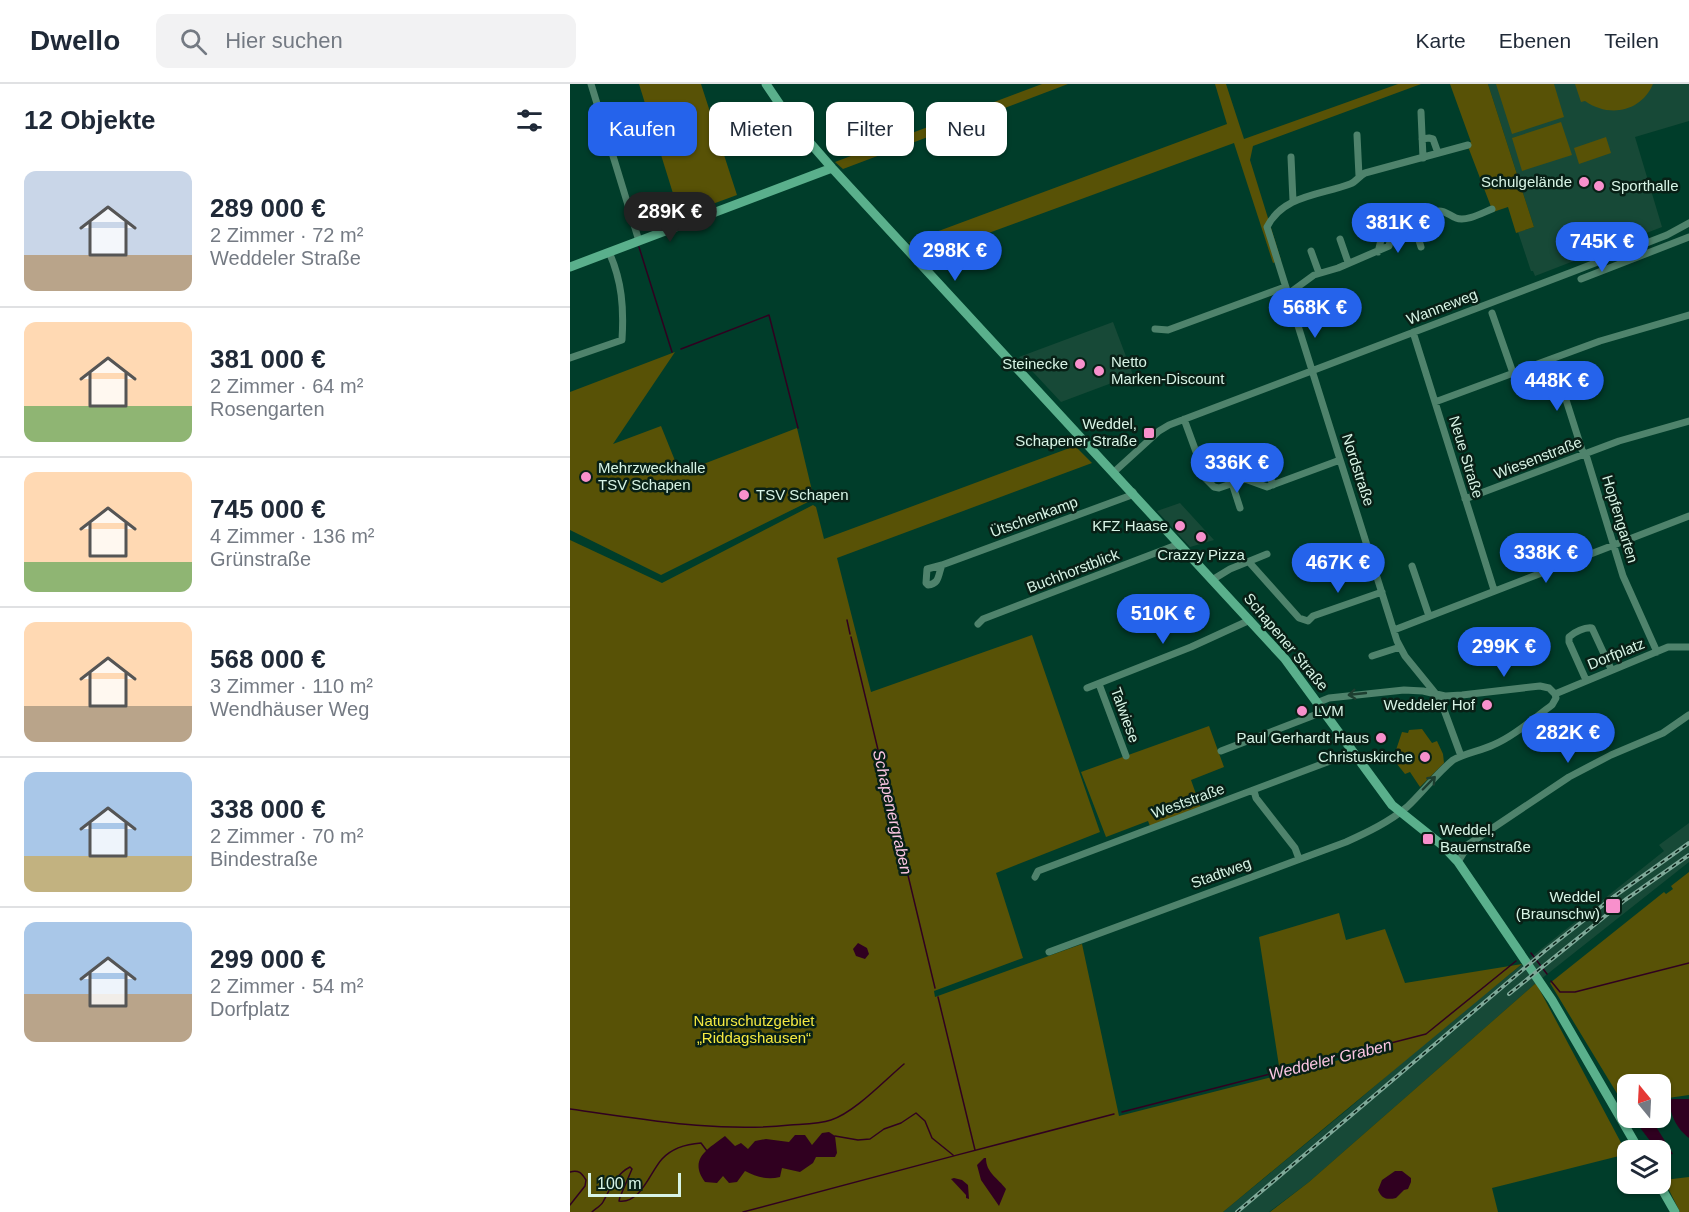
<!DOCTYPE html>
<html lang="de">
<head>
<meta charset="utf-8">
<style>
  body { margin:0; font-family:Arial,sans-serif; background:#f2f2f3; color:#1f2937; height:100vh; display:flex; flex-direction:column; font-size:22px; white-space:nowrap }
  * { box-sizing:border-box; margin:0 }
  p { font-size:20px; color:#747a83 }
  .icon { flex:none; width:33px; height:33px; fill:none; stroke:currentColor; stroke-width:2; stroke-linecap:round; stroke-linejoin:round }
  .map { position:relative; flex:1; overflow:hidden }
  .panel { display:flex; flex-direction:column; background:#fff; width:570px }
  .panel>* { flex:none }
  .guide { position:absolute; left:18px; top:18px; width:570px; height:54px; display:flex; gap:12px }
  .needle { width:39px; rotate:342deg }
  .fabs { position:absolute; left:1047px; top:990px; display:grid; gap:12px }
  .fabs a { display:grid; place-items:center; width:54px; height:54px; border-radius:12px; background:#fff; box-shadow:0 2px 4px #0004; font-size:30px }
  .scale { position:absolute; left:18px; bottom:15px; width:93px; box-sizing:border-box; padding-left:6px; border:3px solid #d8f4e6; border-top:0; font-size:16px; line-height:21px; white-space:nowrap; color:#d8f4e6; -webkit-text-stroke:4px #082016; paint-order:stroke }
  .price { position:absolute; translate:-50% -51px; padding:0 14px; border-radius:21px; background:#2563eb; color:#fff; font-size:20px; line-height:39px; filter:drop-shadow(0 2px 3px #0008) }
  .price::after { content:''; position:absolute; left:50%; top:36px; width:18px; height:14px; margin-left:-9px; background:inherit; clip-path:polygon(0 0,100% 0,50% 100%) }
  .price.on { background:#222; color:#fff }
  ul { padding:0; list-style:none }
  li { display:flex; align-items:center; gap:18px; height:150px; padding:0 24px }
  li+li { border-top:2px solid #e0e1e3 }
  li span { display:grid; place-items:center; flex:none; width:168px; height:120px; border-radius:12px; color:#555 }
  li>.icon { margin-inline-start:auto }
  span .icon { width:72px; height:72px; fill:#fffc; stroke-width:1 }
  li b { font-size:26px }
  h2 { display:flex; justify-content:space-between; align-items:center; height:72px; padding:0 24px; font-size:26px }
  .tag { padding:0 21px; border-radius:12px; background:#fff; box-shadow:0 2px 4px #0004; font-size:21px; line-height:54px }
  .tag.on { background:#2563eb; color:#fff }
  header { display:flex; align-items:center; gap:36px; box-sizing:border-box; height:84px; padding:0 30px; background:#fff; border-bottom:2px solid #e0e1e3 }
  header strong { font-size:28px }
  nav { display:flex; gap:33px; margin-inline-start:auto; font-size:21px }
  .search { width:420px; height:54px; background:#f2f2f3; display:flex; align-items:center; gap:15px; box-sizing:border-box; padding:0 21px; border-radius:12px; color:#747a83; font-size:22px }
  main { display:flex; flex:1; min-height:0 }
  .map>svg:first-child { display:block }
  .built { fill:#174937 }
  .green { fill:#585206 }
  .water { fill:#300020 }
  .lines { fill:none; stroke-linecap:round; stroke-linejoin:round }
  .stream { stroke:#300020; stroke-width:1.5 }
  .street { stroke:#4f836c; stroke-width:7 }
  .secondary { stroke:#5ab08c; stroke-width:9 }
  .rail-casing { stroke:#7fa999; stroke-width:4 }
  .rail { stroke:#082016; stroke-width:1.5; stroke-dasharray:4.5; stroke-linecap:butt }
  .oneway { stroke:#1d3e30 }
  .poi-dot { fill:#f890cc; stroke:#082016; stroke-width:2 }
  .labels { text-anchor:middle; stroke-width:5; stroke-linejoin:round; paint-order:stroke }
  .poi-label { font-size:15px; fill:#d8f4e6; stroke:#082016; text-anchor:end }
  .street-label { font-size:15px; fill:#d8f4e6; stroke:#082016 }
  .park-label { font-size:15px; fill:#f5e941; stroke:#082016 }
  .water-label { font-size:16px; font-style:italic; fill:#fbc6e3; stroke:#082016 }
</style>
</head>
<body>
<header>
<strong>Dwello</strong>
<div class="search"><svg class="icon" aria-label="search" viewBox="0 0 24 24"><circle cx="10" cy="10" r="6"/><path d="M15 15l6 6"/></svg>Hier suchen</div>
<nav><a>Karte</a><a>Ebenen</a><a>Teilen</a></nav>
</header>
<main>
<section class="panel">
<h2>12 Objekte<svg class="icon" aria-label="filters" viewBox="0 0 24 24"><path d="M4 7h16M4 17h16"/><circle cx="9" cy="7" r="2"/><circle cx="15" cy="17" r="2"/></svg></h2>
<ul>
<li><span style="background:linear-gradient(#c9d6e8 70%,#b9a48a 0)"><svg class="icon" aria-label="home" viewBox="0 0 24 24"><path d="M3 11l9-7 9 7M6 9v11h12V9"/></svg></span><div><b>289 000 €</b><p>2 Zimmer · 72 m²</p><p>Weddeler Straße</p></div></li>
<li><span style="background:linear-gradient(#ffd9b3 70%,#8fb573 0)"><svg class="icon" aria-label="home" viewBox="0 0 24 24"><path d="M3 11l9-7 9 7M6 9v11h12V9"/></svg></span><div><b>381 000 €</b><p>2 Zimmer · 64 m²</p><p>Rosengarten</p></div></li>
<li><span style="background:linear-gradient(#ffd9b3 75%,#8fb573 0)"><svg class="icon" aria-label="home" viewBox="0 0 24 24"><path d="M3 11l9-7 9 7M6 9v11h12V9"/></svg></span><div><b>745 000 €</b><p>4 Zimmer · 136 m²</p><p>Grünstraße</p></div></li>
<li><span style="background:linear-gradient(#ffd9b3 70%,#b9a48a 0)"><svg class="icon" aria-label="home" viewBox="0 0 24 24"><path d="M3 11l9-7 9 7M6 9v11h12V9"/></svg></span><div><b>568 000 €</b><p>3 Zimmer · 110 m²</p><p>Wendhäuser Weg</p></div></li>
<li><span style="background:linear-gradient(#a9c7e8 70%,#c2b280 0)"><svg class="icon" aria-label="home" viewBox="0 0 24 24"><path d="M3 11l9-7 9 7M6 9v11h12V9"/></svg></span><div><b>338 000 €</b><p>2 Zimmer · 70 m²</p><p>Bindestraße</p></div></li>
<li><span style="background:linear-gradient(#a9c7e8 60%,#b9a48a 0)"><svg class="icon" aria-label="home" viewBox="0 0 24 24"><path d="M3 11l9-7 9 7M6 9v11h12V9"/></svg></span><div><b>299 000 €</b><p>2 Zimmer · 54 m²</p><p>Dorfplatz</p></div></li>
</ul>
</section>
<div class="map">
<svg width="1119" height="1128" viewBox="0 0 1119 1128">
  <rect width="100%" height="100%" fill="#003d2a"/>
  <path class="built" d="M918 0H1119V37L1065 53 1092 143 965 192 963 187H961L948 148 964 143Z
    M543 238 563 291 491 318 449 273Z
    M610 419 644 456 620 463 587 427Z
    M1119 739V778L966 899 739 1098 699 1128H653L777 1026 871 945 1094 767 1089 761Z"/>
  <path class="green" d="M69 0H131L167 111 110 132Z
    M472 0H498L273 85 265 78Z
    M645 0H656L674 55 828 0H851L683 62 680 76 711 176 703 179 664 59 353 173 339 158 657 40Z
    M880 0H918L964 143 946 149 938 123 923 128 897 60 901 58Z
    M926 0H984L994 33 942 50Z
    M1005 0H1083C1071 28 1039 34 1015 17L1011 18Z
    M991 38 1002 71 952 87 942 54Z
    M1036 53 1041 69 1009 80 1004 64Z
    M105 268 43 360 91 342 110 389 227 344 244 415 91 491 0 446V308Z
    M505 362 522 379 267 474 301 608 462 551 530 748 426 789 453 874 364 907 365 913 512 860 549 1032 773 975 772 968 709 982 689 853 769 829 776 856 815 845 835 899 952 880 653 1128H0V456L92 499 243 421 246 423 254 455Z
    M639 642 654 683 621 696 631 724 580 742 578 737 536 753 511 688Z
    M852 645 862 659 867 657 873 670 874 679 850 703 840 688 835 690 823 675 832 648 838 649 839 646Z
    M1119 788V1011L1091 1015 1090 1000H1058L1057 1020 1054 1021 980 899 1094 808 1096 810 1103 805 1101 802Z
    M966 899 1057 1070 922 1104 928 1128H700L739 1098Z
    M1119 1093V1128H1110L1094 1096Z"/>
  <path class="water" d="M288 859 297 864 299 870 295 875 286 872 283 865Z
    M1103 1015H1119V1054C1105 1043 1102 1032 1098 1016Z
    M1091 1020 1094 1024 1093 1036 1085 1041 1103 1070 1091 1072 1090 1066H1087L1071 1045 1066 1034H1090Z
    M259 1048 265 1052 267 1069 265 1073H246L243 1079 230 1088 212 1084 210 1093C197 1096 186 1093 175 1087L167 1098 159 1099 153 1092 147 1099 135 1098C118 1075 138 1065 155 1052L165 1062 171 1059 178 1065 185 1057 196 1055 219 1058 225 1051H235L242 1061 252 1049Z
    M414 1074H416C416 1089 428 1094 436 1105L429 1122 411 1096 407 1081Z
    M825 1087H832L841 1094V1098L838 1105 834 1106 826 1114C817 1116 812 1115 808 1106L812 1096Z
    M384 1094 392 1096 398 1101 399 1115 396 1114V1111L381 1095Z"/>
  <g class="lines">
    <path class="stream" d="M69 163 102 268
      M111 265 199 231 228 344
      M277 536 280 550
      M281 553 365 904
      M961 869 977 890
      M981 897 990 908H1005L1119 879
      M368 913 405 1066
      M0 1025C73 1035 147 1049 220 1041 233 1040 249 1040 261 1036 284 1029 315 996 334 980
      M552 1028 856 950 946 877
      M265 1052 288 1056 300 1055 314 1045 331 1039 346 1029 355 1037 362 1054 383 1071
      M0 1088C9 1085 12 1090 16 1096L15 1102 0 1121
      M22 1128C25 1125 31 1122 33 1118 40 1105 46 1090 60 1083L62 1085 50 1113 49 1117C71 1120 80 1088 92 1075 102 1064 117 1060 131 1059L137 1067
      M173 1128C297 1095 420 1062 544 1030"/>
    <path class="street" d="M21 0 69 157
      M851 28 853 74
      M787 51 789 92
      M852 55 859 54 863 55 868 69
      M721 73 723 117
      M843 137 851 163
      M797 146 813 148
      M770 155 778 178
      M741 167 749 189
      M808 168 813 148 823 145
      M1011 195 1119 153
      M718 210 744 191 768 184 819 162 823 145C838 140 853 129 868 127 875 126 880 132 886 134 896 138 912 129 922 125
      M922 229 943 289
      M585 245 598 246 715 203
      M843 248 924 506
      M0 274 52 256C54 224 52 197 39 168
      M983 275 1012 366 1017 374 1053 492 1087 568
      M865 318 1030 257 1119 231
      M614 335 636 395 644 403 649 404 675 395 697 403 770 376
      M689 364 703 401
      M544 388 589 347 599 341 1002 188 1097 151 1119 139
      M662 399 670 424
      M895 415 1049 357 1119 337
      M679 478 729 534 738 537 743 532 812 508
      M372 481 357 485 356 499 358 501C370 500 368 490 372 481L559 412 563 408
      M842 482 859 532
      M642 496 660 485 697 470
      M408 540 413 535 609 460
      M824 546 1119 432
      M802 572 830 563
      M1016 596 999 558V553C1004 548 1015 543 1022 544L1041 585
      M529 600 556 672
      M517 604 621 563 680 536
      M985 610 1098 563H1119
      M749 618 759 614 834 606 853 607 875 612 892 611 970 602 979 604 985 610
      M651 667 755 627
      M891 672 870 615 835 572 827 557 697 143C713 111 751 111 780 100 786 98 789 92 795 89L898 61
      M684 707 686 714 725 764 729 775
      M880 769 899 760 999 693 1041 671 1093 649 1119 631
      M888 778 899 760
      M465 793 468 787 784 668
      M479 868 776 758C798 748 819 738 837 723 853 708 866 690 883 676 895 669 910 667 923 661 944 652 963 635 982 621L986 614 985 610"/>
    <path class="secondary" d="M196 0 221 37 262 84 715 575 822 721 872 761 888 778 982 916 1069 1066
      M0 183 262 84
      M1089 1100 1105 1128"/>
    <g class="rail-casing">
      <path id="rail" d="M939 910 1055 816 1119 771
        M667 1128 976 866 1042 814 1119 759"/>
    </g>
    <use href="#rail" class="rail"/>
  </g>
  <defs><path id="oneway-shaft" d="M-6 0H5M1.5-3L5.5 0L1.5 3" fill="none" stroke-width="1.6" stroke-linecap="round" stroke-linejoin="round" transform="scale(1.5)"/></defs>
  <g class="oneway">
    <use href="#oneway-shaft" transform="translate(787 610) rotate(174)"/>
    <use href="#oneway-shaft" transform="translate(859 699) rotate(-46)"/>
  </g>
  <g class="poi-dot">
    <circle cx="1014" cy="98" r="6"/>
    <circle cx="1029" cy="102" r="6"/>
    <circle cx="510" cy="280" r="6"/>
    <circle cx="529" cy="287" r="6"/>
    <rect x="573" y="343" width="12" height="12" rx="3"/>
    <circle cx="16" cy="393" r="6"/>
    <circle cx="174" cy="411" r="6"/>
    <circle cx="610" cy="442" r="6"/>
    <circle cx="631" cy="453" r="6"/>
    <circle cx="917" cy="621" r="6"/>
    <circle cx="732" cy="627" r="6"/>
    <circle cx="811" cy="654" r="6"/>
    <circle cx="855" cy="673" r="6"/>
    <rect x="852" y="749" width="12" height="12" rx="3"/>
    <rect x="1035" y="814" width="16" height="16" rx="3"/>
  </g>
  <g class="labels">
    <g class="poi-label">
      <text x="1002" y="103">Schulgelände</text>
      <text x="1041" y="107" text-anchor="start">Sporthalle</text>
      <text x="541" y="283" text-anchor="start">Netto<tspan x="541" dy="17">Marken-Discount</tspan></text>
      <text x="498" y="285">Steinecke</text>
      <text x="567" y="345">Weddel,<tspan x="567" dy="17">Schapener Straße</tspan></text>
      <text x="28" y="389" text-anchor="start">Mehrzweckhalle<tspan x="28" dy="17">TSV Schapen</tspan></text>
      <text x="186" y="416" text-anchor="start">TSV Schapen</text>
      <text x="598" y="447">KFZ Haase</text>
      <text x="631" y="476" text-anchor="middle">Crazzy Pizza</text>
      <text x="905" y="626">Weddeler Hof</text>
      <text x="744" y="632" text-anchor="start">LVM</text>
      <text x="799" y="659">Paul Gerhardt Haus</text>
      <text x="843" y="678">Christuskirche</text>
      <text x="870" y="751" text-anchor="start">Weddel,<tspan x="870" dy="17">Bauernstraße</tspan></text>
      <text x="1030" y="818">Weddel<tspan x="1030" dy="17">(Braunschw)</tspan></text>
    </g>
    <g class="street-label">
      <text transform="translate(872 223) rotate(-21)" y="5">Wanneweg</text>
      <text transform="translate(896 373) rotate(73)" y="5">Neue Straße</text>
      <text transform="translate(968 374) rotate(-21)" y="5">Wiesenstraße</text>
      <text transform="translate(788 386) rotate(72)" y="5">Nordstraße</text>
      <text transform="translate(464 433) rotate(-20)" y="5">Ütschenkamp</text>
      <text transform="translate(1050 435) rotate(73)" y="5">Hopfengarten</text>
      <text transform="translate(503 487) rotate(-21)" y="5">Buchhorstblick</text>
      <text transform="translate(716 558) rotate(50)" y="5">Schapener Straße</text>
      <text transform="translate(1046 570) rotate(-22)" y="5">Dorfplatz</text>
      <text transform="translate(555 631) rotate(70)" y="5">Talwiese</text>
      <text transform="translate(618 717) rotate(-20)" y="5">Weststraße</text>
      <text transform="translate(651 789) rotate(-20)" y="5">Stadtweg</text>
    </g>
    <g class="park-label">
      <text x="184" y="942">Naturschutzgebiet<tspan x="184" dy="17">„Riddagshausen“</tspan></text>
    </g>
    <g class="water-label">
      <text transform="translate(323 728) rotate(77)" y="6">Schapenergraben</text>
      <text transform="translate(760 975) rotate(-14)" y="6">Weddeler Graben</text>
    </g>
  </g>
</svg>
<div class="fabs">
<a><svg class="needle" viewBox="-14 -14 28 28"><path d="M0-13l5 13h-10z" fill="#e53935"/><path d="M0 13l5-13h-10z" fill="#747a83"/></svg></a>
<a><svg class="icon" aria-label="layers" viewBox="0 0 24 24"><path d="M12 4l9 5-9 5-9-5zM3 14l9 5 9-5"/></svg></a>
</div>
<div class="scale">100 m</div>
<b class="price on" style="left:100px;top:159px">289K €</b>
<b class="price" style="left:828px;top:170px">381K €</b>
<b class="price" style="left:1032px;top:189px">745K €</b>
<b class="price" style="left:385px;top:198px">298K €</b>
<b class="price" style="left:745px;top:255px">568K €</b>
<b class="price" style="left:987px;top:328px">448K €</b>
<b class="price" style="left:667px;top:410px">336K €</b>
<b class="price" style="left:976px;top:500px">338K €</b>
<b class="price" style="left:768px;top:510px">467K €</b>
<b class="price" style="left:593px;top:561px">510K €</b>
<b class="price" style="left:934px;top:594px">299K €</b>
<b class="price" style="left:998px;top:680px">282K €</b>
<div class="guide">
<a class="tag on">Kaufen</a>
<a class="tag">Mieten</a>
<a class="tag">Filter</a>
<a class="tag">Neu</a>
</div>
</div>
</main>
</body>
</html>
